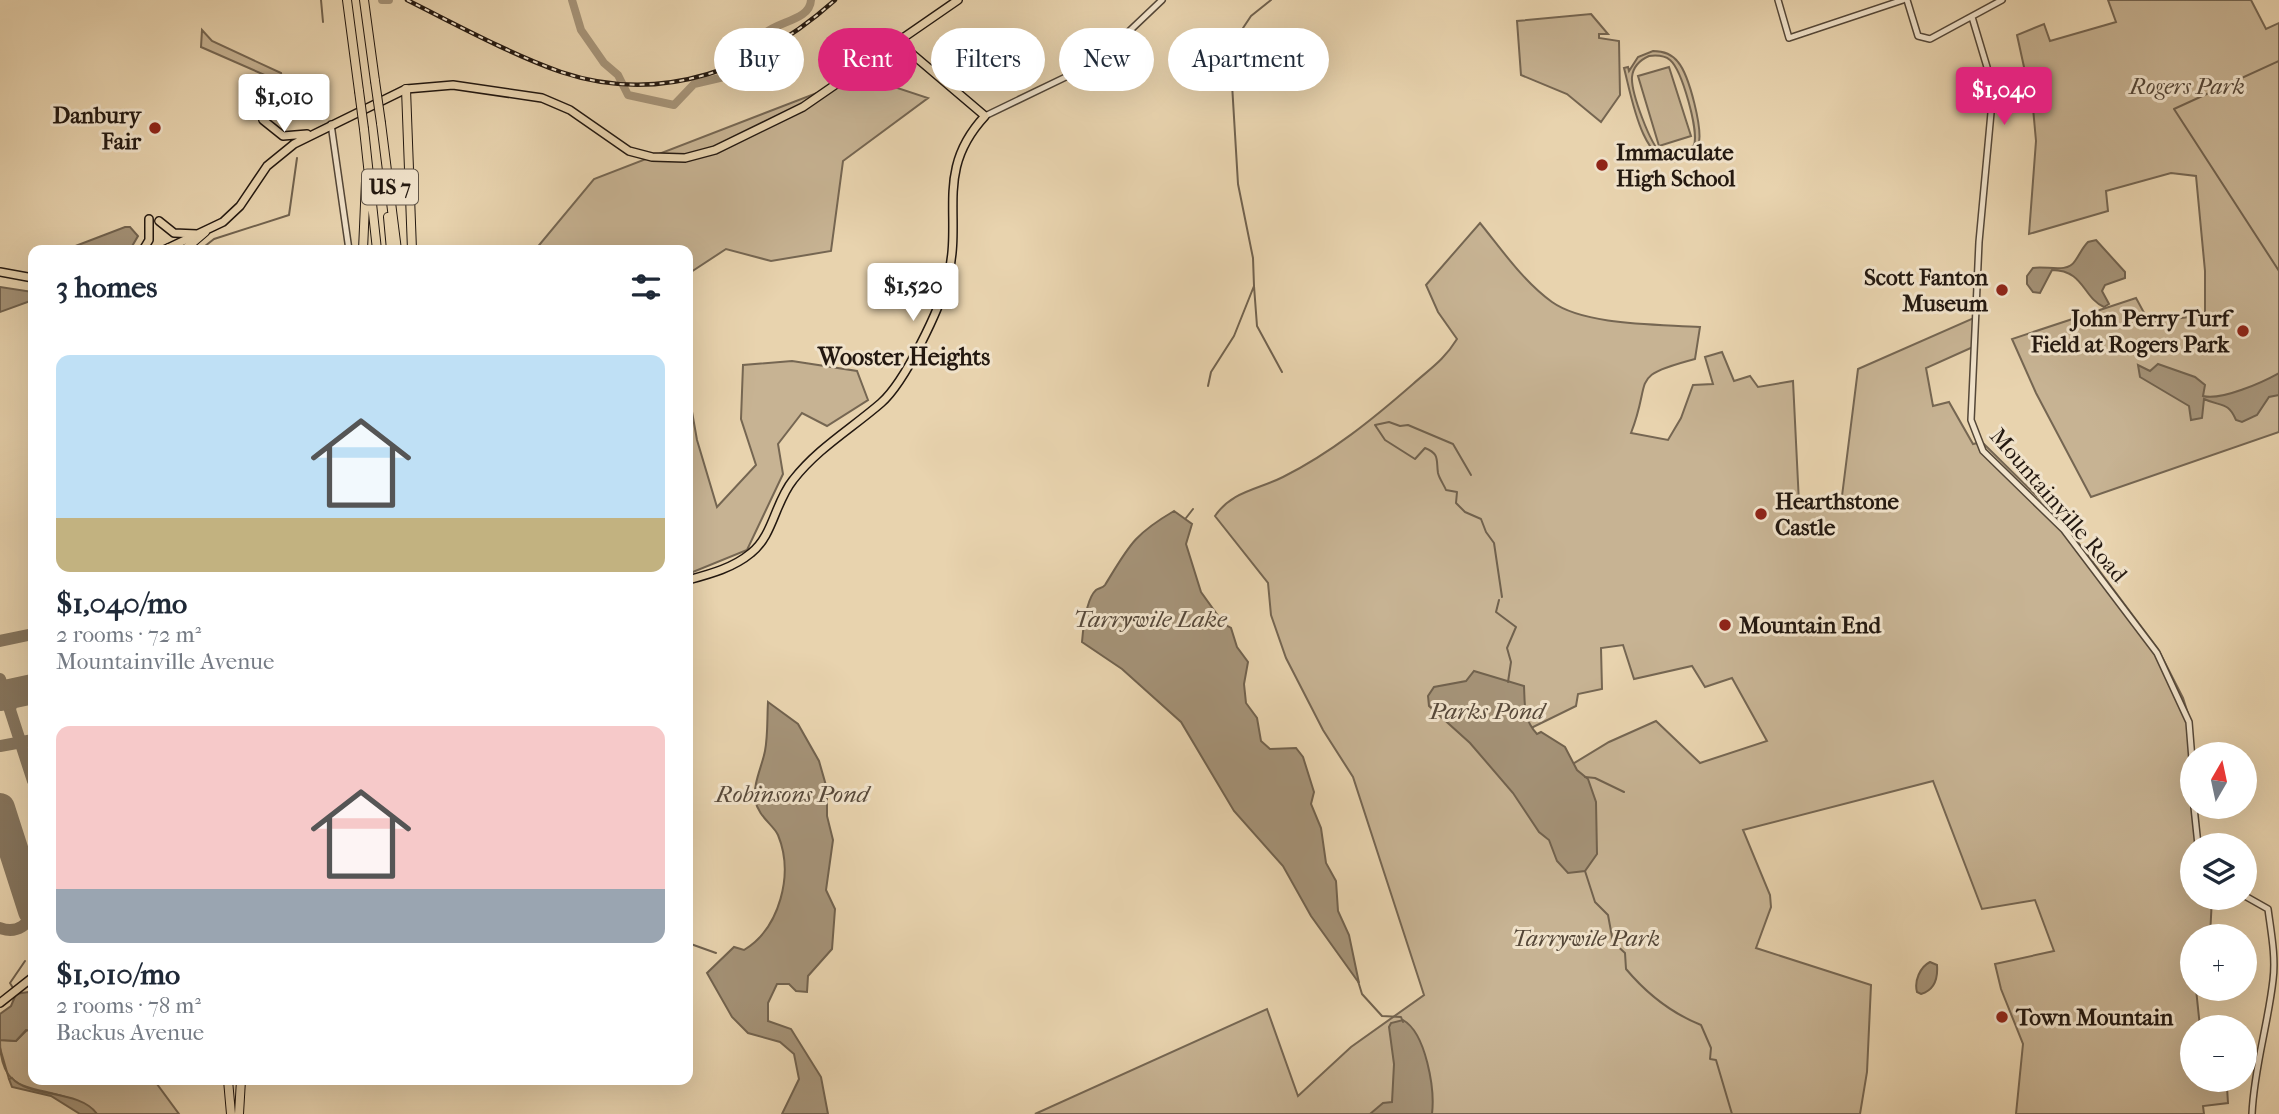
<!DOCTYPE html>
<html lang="en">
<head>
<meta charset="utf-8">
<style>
  body { margin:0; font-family:"IM FELL French Canon",serif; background:#f6f6f7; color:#1f2937; height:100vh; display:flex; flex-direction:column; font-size:26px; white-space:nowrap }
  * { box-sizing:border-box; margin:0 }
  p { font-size:23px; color:#747a83 }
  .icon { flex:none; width:38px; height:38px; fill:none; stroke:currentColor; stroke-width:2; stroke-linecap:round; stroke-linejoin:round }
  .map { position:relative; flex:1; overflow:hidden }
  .side { position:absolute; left:28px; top:245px; width:665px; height:840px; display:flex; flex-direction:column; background:#fff; border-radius:14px; box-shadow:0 7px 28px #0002 }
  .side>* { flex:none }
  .hud { position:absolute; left:714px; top:28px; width:665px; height:63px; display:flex; gap:14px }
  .needle { width:46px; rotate:9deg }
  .controls { position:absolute; left:2180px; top:742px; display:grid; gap:14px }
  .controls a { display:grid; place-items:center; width:77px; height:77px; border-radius:50%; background:#fff; box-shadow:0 7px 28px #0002; font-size:35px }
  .price { position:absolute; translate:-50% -60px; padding:0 16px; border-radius:7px; background:#fff; color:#222; font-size:23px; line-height:46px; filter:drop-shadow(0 2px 4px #0008) }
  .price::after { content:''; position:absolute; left:50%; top:42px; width:21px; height:16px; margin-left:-10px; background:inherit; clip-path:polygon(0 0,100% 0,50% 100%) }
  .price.selected { background:#db2777; color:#fff }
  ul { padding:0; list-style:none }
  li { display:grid; align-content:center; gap:14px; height:371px; padding:0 28px }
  li span { display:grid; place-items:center; height:217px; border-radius:14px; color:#555 }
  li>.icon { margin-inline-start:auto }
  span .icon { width:126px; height:126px; fill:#fffc; stroke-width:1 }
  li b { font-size:30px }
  h2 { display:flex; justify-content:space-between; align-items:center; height:84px; padding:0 28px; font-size:30px }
  .pill { padding:0 24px; border-radius:32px; background:#fff; box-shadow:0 7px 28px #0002; font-size:24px; line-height:63px }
  .pill.selected { background:#db2777; color:#fff }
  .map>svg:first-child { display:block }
  .green { fill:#c7b393; stroke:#756652; stroke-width:2; fill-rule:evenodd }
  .water { fill:#a59378; stroke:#71624e; stroke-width:2 }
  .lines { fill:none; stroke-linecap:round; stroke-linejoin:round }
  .stream { stroke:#71624e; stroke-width:2 }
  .river { stroke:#a59378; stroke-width:8 }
  .taxiway { stroke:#86765f; stroke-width:12 }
  .runway { stroke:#86765f; stroke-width:30 }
  .minor-casing { stroke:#544738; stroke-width:8 }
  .major-casing { stroke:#231810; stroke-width:10 }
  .highway-casing { stroke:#231810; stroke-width:10 }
  .minor { stroke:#f0e2ca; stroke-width:5 }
  .major { stroke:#e8d3ae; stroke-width:7 }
  .highway { stroke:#e8d3ae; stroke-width:8 }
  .rail-casing { stroke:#231810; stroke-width:4.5 }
  .rail { stroke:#f0e2ca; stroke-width:2; stroke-dasharray:5; stroke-linecap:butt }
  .highway-bridge-casing { stroke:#231810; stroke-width:10; stroke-linecap:butt }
  .highway-bridge { stroke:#e8d3ae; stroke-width:8 }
  .poi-dot { fill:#8f2418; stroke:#f0e2ca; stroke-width:2.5 }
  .labels { text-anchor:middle; stroke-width:6; stroke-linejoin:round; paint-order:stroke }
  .shield { fill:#f0e2ca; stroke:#605548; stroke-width:2 }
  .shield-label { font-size:21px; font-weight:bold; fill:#231810 }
  .park-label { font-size:23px; font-style:italic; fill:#544637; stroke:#f0e2ca }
  .poi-label { font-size:23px; font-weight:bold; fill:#231810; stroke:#f0e2ca; text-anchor:start }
  .street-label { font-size:23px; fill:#231810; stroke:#f0e2ca }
  .neighbourhood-label { font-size:24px; font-weight:bold; fill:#231810; stroke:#f0e2ca }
  .water-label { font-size:24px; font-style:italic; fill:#57493a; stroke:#f0e2ca }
</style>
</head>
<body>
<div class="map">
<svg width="2279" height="1114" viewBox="0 0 2279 1114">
  <rect width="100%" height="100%" fill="#e8d3ae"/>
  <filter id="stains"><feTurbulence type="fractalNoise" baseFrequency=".00286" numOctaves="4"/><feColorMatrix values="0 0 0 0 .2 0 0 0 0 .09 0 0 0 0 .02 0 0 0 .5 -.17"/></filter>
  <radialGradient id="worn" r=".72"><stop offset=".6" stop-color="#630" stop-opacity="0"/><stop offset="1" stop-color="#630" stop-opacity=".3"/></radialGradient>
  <path class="green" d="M2108 0H2251L2266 29 2279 23V432L2091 497 2036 393 2012 339 2136 298 2149 322 2205 315V271L2196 176 2171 173 2106 191 2108 211 2029 234 2036 141 2033 108 2017 35 2044 24 2050 41 2116 22Z
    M1591 14 1608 34H1599V38L1619 41 1620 95 1601 122 1567 94 1521 75 1517 21Z
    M202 30 212 41 281 73 282 79 276 80 201 47Z
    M1653 51C1663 51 1672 54 1678 62 1689 75 1704 131 1698 147 1692 155 1686 160 1676 161 1642 165 1631 94 1624 68L1628 67 1629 71 1638 57ZM1649 56C1657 55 1664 55 1670 60 1682 70 1699 131 1694 145L1680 156 1662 154C1650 145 1631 92 1632 77 1633 67 1640 60 1649 56Z
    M1669 67 1691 136 1659 146 1638 76Z
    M861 76 928 98 843 161 831 251 771 261 726 249 688 274V250H535L594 179Z
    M1480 223C1502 250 1523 281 1552 302 1586 326 1659 324 1700 327L1695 359C1627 377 1653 377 1631 433L1668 440 1681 418 1693 385 1713 384 1705 357 1722 352 1734 381 1750 376 1758 387 1793 381 1799 503 1820 496H1842L1858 369 1976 317 1973 347 1926 368 1933 406 1949 402 1973 444 1982 442 2062 521 2158 649 2183 698 2190 720 2193 807 2200 845H2193V898H2212L2210 936H2193V989H2196L2200 1027H2193V1080H2207V1083L2227 1087 2228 1103 2203 1106 2204 1114H2016L2023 1044 2001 989 1995 964 2054 951 2035 900 1982 909 1933 781 1743 830 1770 895 1771 907 1756 948 1871 985 1867 1072 1860 1114H1035L1267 1009 1298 1096 1351 1047 1424 995 1353 777 1323 730 1286 658 1271 615 1268 583 1215 516C1232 491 1257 490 1283 477 1331 453 1373 419 1413 384 1431 368 1444 360 1457 339L1438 312 1426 285ZM1623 645 1634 679 1692 666 1705 687 1732 678 1767 741 1700 763 1656 721 1609 742 1571 765 1529 729 1576 706 1578 694 1602 689 1601 648Z
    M792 361 857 371 868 400 827 426 802 413 778 444 783 474 747 550 688 574V389L697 440 717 507 756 465 741 419 743 365Z
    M27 1030 33 1031V1080H154L179 1114H97C91 1106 83 1104 74 1100 32 1084 0 1095 0 1040L16 1041Z"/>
  <path class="water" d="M125 227H130L138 236 131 248 65 250Z
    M2096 240 2125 272V278L2105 285 2102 291 2109 304 2104 307C2083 298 2084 270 2052 270L2040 293 2033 292 2027 284V276L2033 268C2045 265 2067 274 2075 261 2080 254 2082 248 2088 242Z
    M0 287 33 292V300L0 312Z
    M2158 364 2195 377 2205 385 2203 396C2221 401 2263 382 2279 373V395L2269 397 2257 415 2242 422 2236 420C2228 401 2221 407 2204 399L2202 418 2191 420 2189 406 2140 377 2138 365 2150 371Z
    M1174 511 1192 524 1186 544 1201 592 1224 624 1231 628 1237 647 1248 662 1244 684 1246 703 1257 718 1261 741 1270 749 1296 748 1303 757 1314 792 1311 804 1321 828 1326 863 1336 881 1338 911 1349 935 1359 983 1311 916 1283 866 1234 811 1181 722 1122 669 1082 642C1083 630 1086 599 1096 590 1099 588 1103 588 1105 585 1129 546 1133 535 1174 511Z
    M1474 671 1524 686C1525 705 1523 719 1537 734L1541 732 1565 747 1577 770 1588 779 1596 802 1597 854 1585 871 1568 873 1557 861 1549 840 1539 832 1513 793 1470 743 1429 706 1428 696 1434 687 1466 681Z
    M768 702 798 724 819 761 827 789V816L833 840 826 890 835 909 832 949 808 976 807 992 796 991 789 984H777L768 1003V1021L791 1029 821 1077 828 1114H782L799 1079 794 1054 780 1042 748 1033 732 1017 707 973 734 947 744 950C780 928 794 874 778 835 773 824 758 817 755 799 753 784 762 766 765 751 768 735 767 719 768 702Z
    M1930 962 1937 965C1938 978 1935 990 1921 994L1917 992C1914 981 1920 967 1930 962Z
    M28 992 33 997V1031L26 1030 16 1041 0 1040V1014L11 1006 16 994Z
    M1403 1020C1426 1033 1435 1089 1432 1114H1370L1383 1103 1392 1102 1394 1064 1389 1027 1391 1023Z
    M12 1078C28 1098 80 1089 97 1114H80L51 1096 12 1087 9 1079Z"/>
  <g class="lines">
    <path class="stream" d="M321 0 323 22
      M2279 61 2174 109 2279 271
      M200 250 214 239 289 215 297 158
      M1254 286 1257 326 1282 372
      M1208 386 1211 372 1234 336 1254 286 1253 258 1238 184 1232 84 1243 28 1251 16 1271 0
      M1471 475 1453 444 1408 425 1400 426 1389 422 1375 425 1385 440 1415 459 1425 448C1440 454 1436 460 1438 473 1439 478 1444 485 1446 490L1457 492 1456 503 1465 512 1481 519 1486 532 1494 543 1502 597
      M1186 518 1193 509
      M1499 600 1496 612 1516 627 1507 648 1511 662 1508 682
      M1585 777 1595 778 1624 792
      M1585 871 1595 902 1608 915 1613 942 1625 953 1626 969C1647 994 1671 1013 1701 1025L1711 1048 1710 1059 1716 1060 1732 1114
      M688 943 716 953
      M1358 981 1362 994 1382 1016 1401 1017 1403 1022
      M13 988 10 983 25 961
      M0 1048 9 1079"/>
    <path class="river" d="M382 0H389
      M572 0 581 30 604 63 618 75 628 95 674 105 694 84 724 77 752 64 759 57 763 35C776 21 810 21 811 0"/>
    <path class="taxiway" d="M0 641 33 634
      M0 679 33 781
      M2 685 18 692 12 700 10 710
      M0 746 33 740
      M0 928C16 934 32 925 32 907"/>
    <path class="runway" d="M0 696 33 689
      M0 808 33 911"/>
    <g class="minor-casing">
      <path id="minor" d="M1778 0 1789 38 1903 0
        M1907 0 1918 36 1930 39 2002 0
        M1972 17 1987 67 1992 102 1979 242 1971 420 1983 451 2064 530 2157 653 2189 722 2193 772
        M985 116 1072 74 1121 39 1162 0
        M331 124 349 250
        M2194 807 2198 845
        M2245 896 2268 909C2271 932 2276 957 2273 980 2268 1025 2254 1068 2252 1114"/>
    </g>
    <g class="major-casing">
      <path id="major" d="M263 120 283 136 307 134
        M159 221 174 233 197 234
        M143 250 149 240V219
        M164 250 223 222 240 206 267 166 294 144 406 89 453 85 542 98 570 110 629 151 652 157 685 158 715 150 803 107 958 0
        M0 272 33 278
        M688 580C710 574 733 568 751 553 773 536 775 502 793 480 818 448 851 429 881 403 905 382 940 309 948 277 963 215 934 171 985 116L898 42
        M0 1003 33 977"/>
    </g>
    <g class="highway-casing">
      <path id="highway" d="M347 0 359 91
        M364 0 375 81
        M406 89 412 250
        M381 123 397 250
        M364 129 377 250
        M388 217 391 250
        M169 248V250
        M184 250 205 232
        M363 250 366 181
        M228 1080 231 1114
        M239 1114 241 1080"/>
    </g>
    <use href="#minor" class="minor"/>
    <use href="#major" class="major"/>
    <use href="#highway" class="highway"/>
    <g class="rail-casing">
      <path id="rail" d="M407 0C457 25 508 53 561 72 662 106 759 68 835 0"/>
    </g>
    <use href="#rail" class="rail"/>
    <g class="highway-bridge-casing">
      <path id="highway-bridge" d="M375 81 381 123
        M359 91 364 129"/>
    </g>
    <use href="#highway-bridge" class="highway-bridge"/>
  </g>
  <g class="poi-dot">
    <circle cx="155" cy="128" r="7"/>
    <circle cx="1602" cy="165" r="7"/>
    <circle cx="2002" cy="290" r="7"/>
    <circle cx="2243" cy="331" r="7"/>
    <circle cx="1761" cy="514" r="7"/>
    <circle cx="1725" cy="625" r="7"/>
    <circle cx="2002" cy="1017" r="7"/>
  </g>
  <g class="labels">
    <rect class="shield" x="362" y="169.5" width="56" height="35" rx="5"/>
    <g class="shield-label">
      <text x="390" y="194">US 7</text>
    </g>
    <g class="park-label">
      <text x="2187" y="94">Rogers Park</text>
      <text x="1586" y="946">Tarrywile Park</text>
    </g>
    <g class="poi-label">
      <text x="141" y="123" text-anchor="end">Danbury<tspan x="141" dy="26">Fair</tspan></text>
      <text x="1616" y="160">Immaculate<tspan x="1616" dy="26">High School</tspan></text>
      <text x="1988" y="285" text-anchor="end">Scott Fanton<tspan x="1988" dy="26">Museum</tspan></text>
      <text x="2229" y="326" text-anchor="end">John Perry Turf<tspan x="2229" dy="26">Field at Rogers Park</tspan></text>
      <text x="1775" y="509">Hearthstone<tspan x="1775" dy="26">Castle</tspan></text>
      <text x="1739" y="633">Mountain End</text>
      <text x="2016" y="1025">Town Mountain</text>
    </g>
    <g class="street-label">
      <text transform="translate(2059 505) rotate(49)" y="8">Mountainville Road</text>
    </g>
    <g class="neighbourhood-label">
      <text x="904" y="365">Wooster Heights</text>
    </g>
    <g class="water-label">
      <text x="1150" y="627">Tarrywile Lake</text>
      <text x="1487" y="719">Parks Pond</text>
      <text x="792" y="802">Robinsons Pond</text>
    </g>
  </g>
  <rect width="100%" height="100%" filter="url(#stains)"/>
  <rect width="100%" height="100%" fill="url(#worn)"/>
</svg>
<div class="controls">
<a><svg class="needle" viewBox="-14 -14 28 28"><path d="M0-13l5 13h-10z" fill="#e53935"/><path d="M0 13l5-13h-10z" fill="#747a83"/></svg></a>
<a><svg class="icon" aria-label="layers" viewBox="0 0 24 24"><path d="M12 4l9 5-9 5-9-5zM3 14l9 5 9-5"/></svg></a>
<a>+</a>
<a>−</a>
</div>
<b class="price selected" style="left:2004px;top:127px">$1,040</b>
<b class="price" style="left:284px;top:134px">$1,010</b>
<b class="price" style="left:913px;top:323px">$1,520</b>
<div class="hud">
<a class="pill">Buy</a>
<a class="pill selected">Rent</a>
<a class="pill">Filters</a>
<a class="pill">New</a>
<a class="pill">Apartment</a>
</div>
<section class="side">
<h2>3 homes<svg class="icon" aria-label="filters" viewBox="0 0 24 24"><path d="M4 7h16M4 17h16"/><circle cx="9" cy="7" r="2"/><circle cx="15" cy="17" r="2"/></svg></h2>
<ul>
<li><span style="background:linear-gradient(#bfe0f5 75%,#c2b280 0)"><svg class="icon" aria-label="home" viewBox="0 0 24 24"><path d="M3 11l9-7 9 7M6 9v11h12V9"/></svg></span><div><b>$1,040/mo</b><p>2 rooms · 72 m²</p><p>Mountainville Avenue</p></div></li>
<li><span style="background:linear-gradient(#f6c9c9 75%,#9aa5b1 0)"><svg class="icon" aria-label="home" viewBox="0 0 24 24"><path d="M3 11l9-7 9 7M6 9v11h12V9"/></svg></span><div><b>$1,010/mo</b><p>2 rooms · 78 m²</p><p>Backus Avenue</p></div></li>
</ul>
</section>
</div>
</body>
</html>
